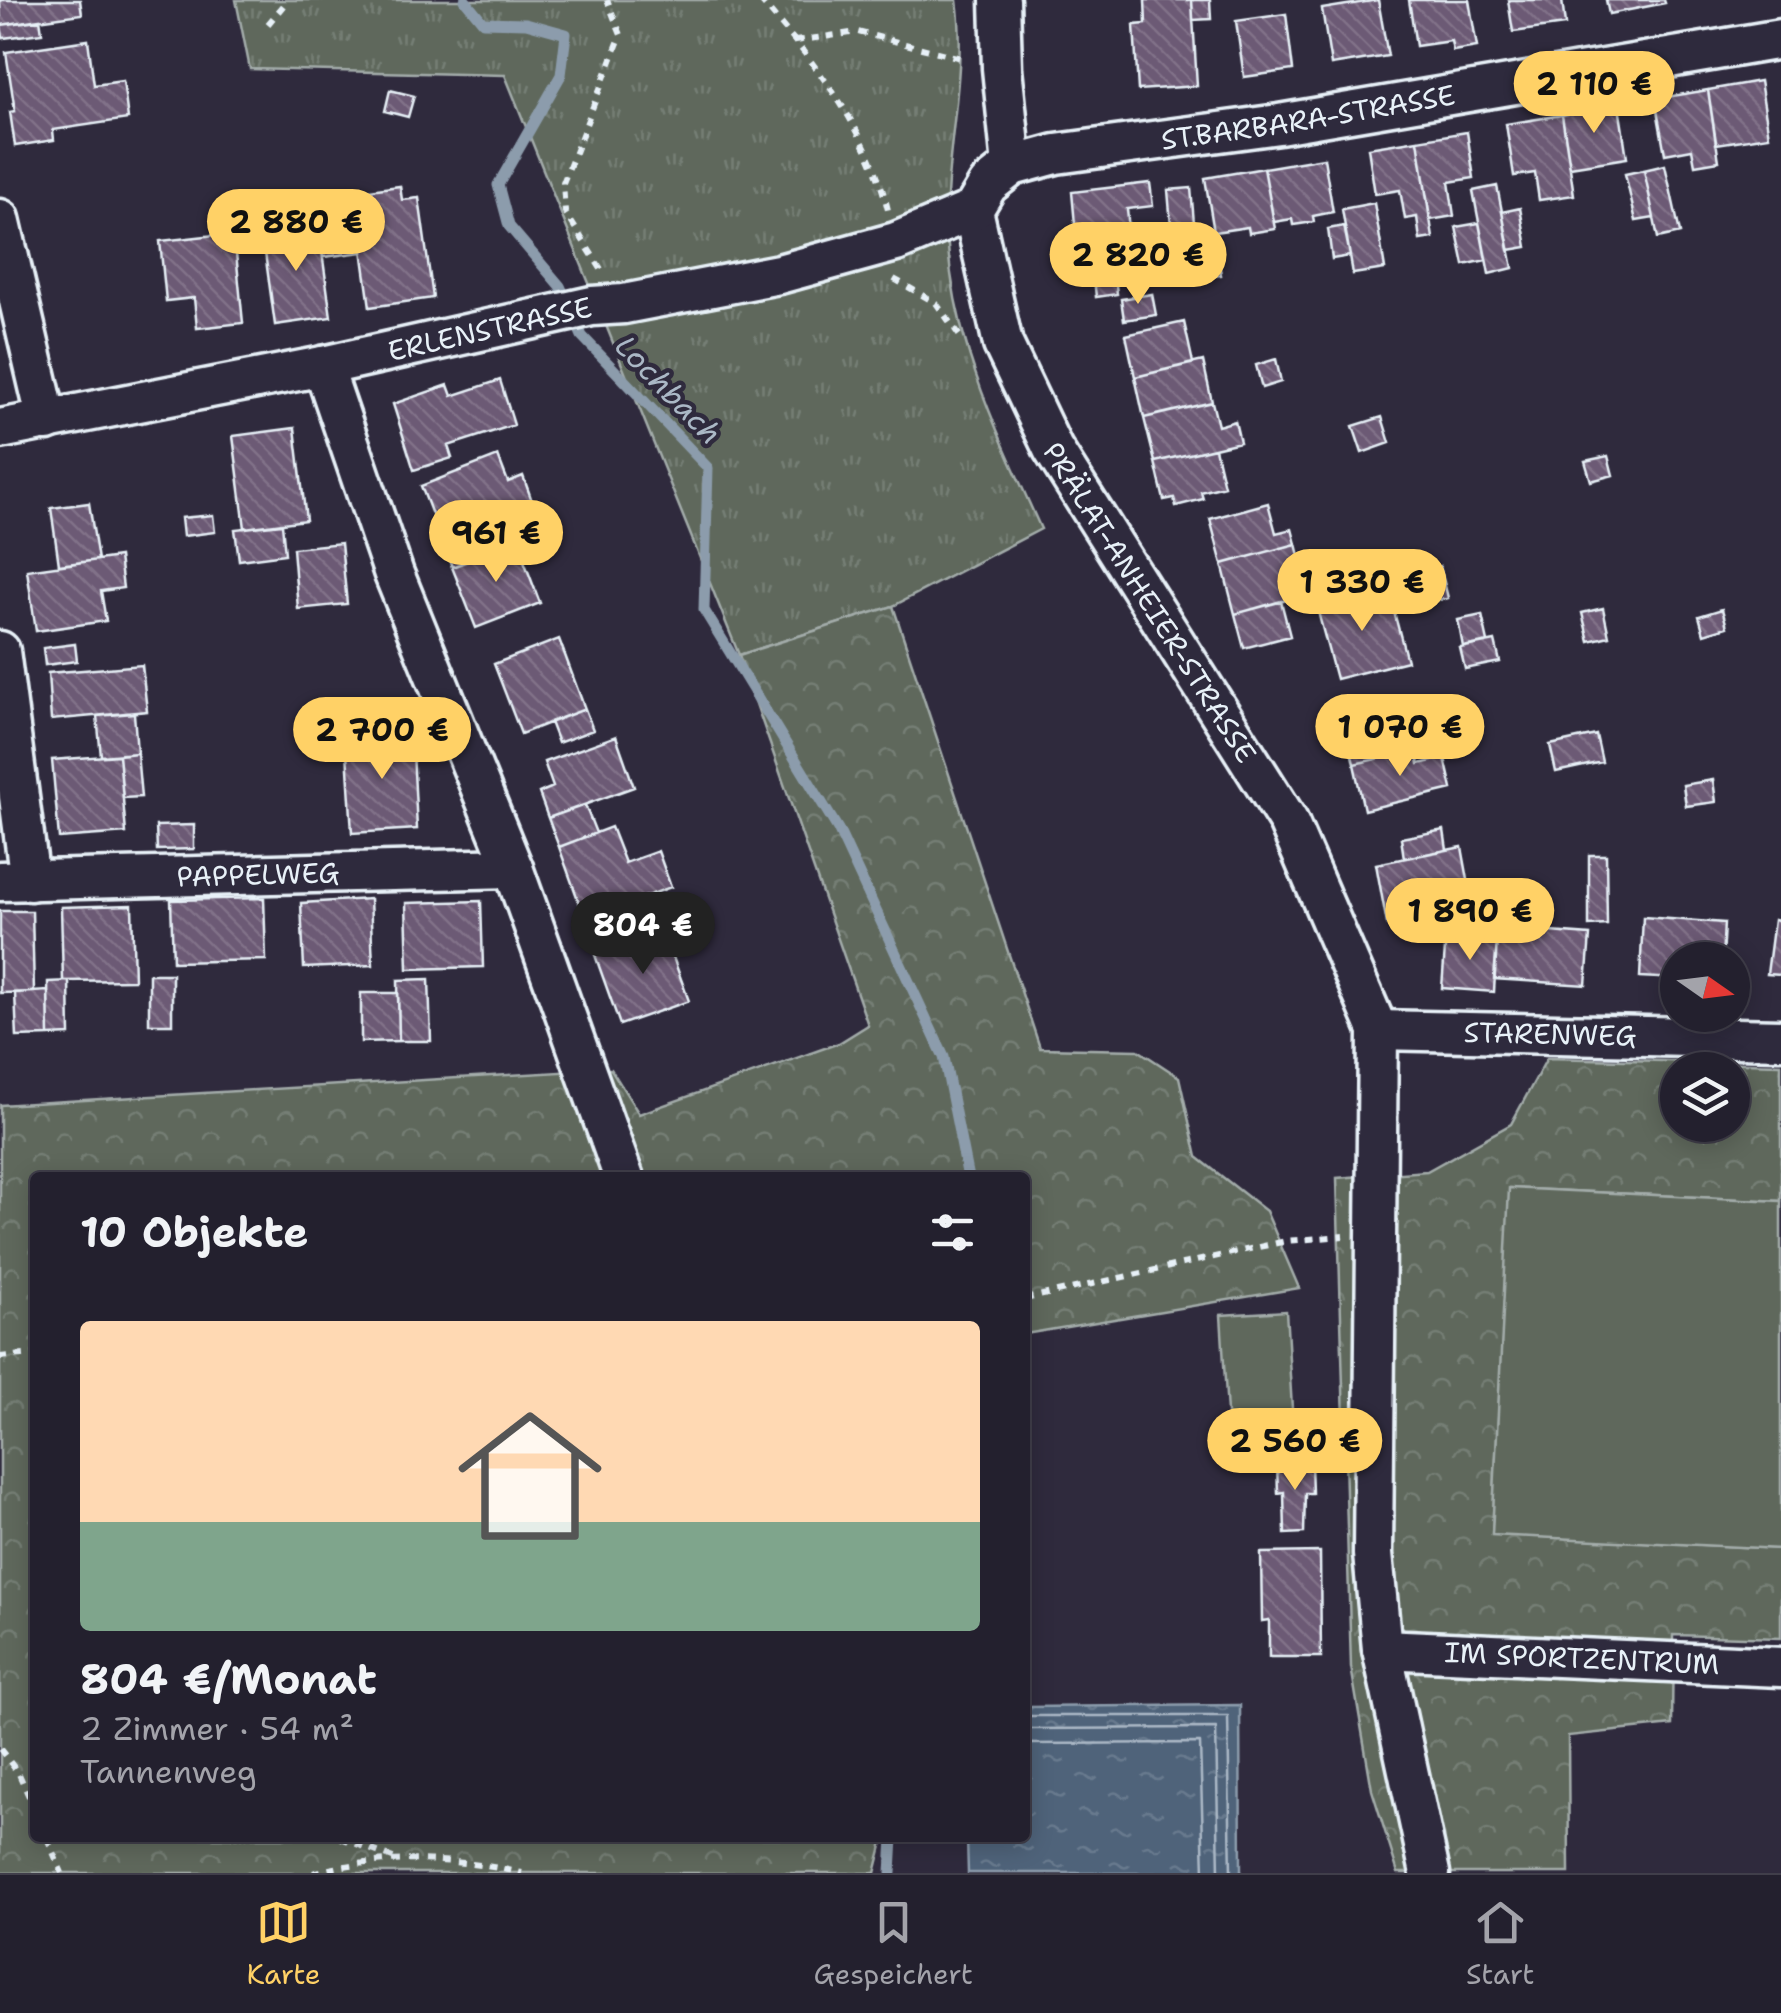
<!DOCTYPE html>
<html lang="de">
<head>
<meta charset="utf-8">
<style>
  body { margin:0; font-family:"Shantell Sans",sans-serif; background:#2f2d3a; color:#f1f3f6; height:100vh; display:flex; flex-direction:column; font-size:38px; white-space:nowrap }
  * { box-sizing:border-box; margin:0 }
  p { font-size:32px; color:#a3a3aa }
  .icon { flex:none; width:55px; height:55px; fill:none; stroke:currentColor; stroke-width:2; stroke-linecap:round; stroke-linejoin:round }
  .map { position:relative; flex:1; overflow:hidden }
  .details { position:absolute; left:30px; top:1172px; width:1000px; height:670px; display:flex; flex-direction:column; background:#23202e; border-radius:10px; box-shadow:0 5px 25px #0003,0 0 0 2px #403e4a }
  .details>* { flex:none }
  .needle { width:65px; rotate:104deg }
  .fabs { position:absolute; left:1660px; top:942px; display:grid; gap:20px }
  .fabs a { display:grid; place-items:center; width:90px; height:90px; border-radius:50%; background:#23202e; box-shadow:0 5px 25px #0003,0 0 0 2px #403e4a; font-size:50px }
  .price { position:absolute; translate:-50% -85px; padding:0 22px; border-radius:35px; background:#ffd166; color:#111; font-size:32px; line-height:65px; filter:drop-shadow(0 2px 5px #0008) }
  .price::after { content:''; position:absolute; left:50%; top:60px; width:30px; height:22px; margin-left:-15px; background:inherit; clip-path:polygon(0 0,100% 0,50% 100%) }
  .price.current { background:#222; color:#fff }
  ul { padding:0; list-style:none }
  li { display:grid; align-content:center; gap:20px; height:530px; padding:0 50px }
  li+li { border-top:2px solid #403e4a }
  li span { display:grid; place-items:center; height:310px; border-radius:10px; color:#555 }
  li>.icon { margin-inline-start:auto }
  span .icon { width:180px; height:180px; fill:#fffc; stroke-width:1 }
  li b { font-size:42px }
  h2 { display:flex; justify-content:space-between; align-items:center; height:120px; padding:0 50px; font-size:42px }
  .tabs { display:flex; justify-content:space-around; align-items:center; height:140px; border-top:2px solid #403e4a; background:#23202e; font-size:28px; color:#a3a3aa }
  .tabs a { display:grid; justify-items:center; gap:5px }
  .tabs .current { color:#ffd166 }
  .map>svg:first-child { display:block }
  .grass { fill:url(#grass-tufts); stroke:#a3acaa; stroke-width:2.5 }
  .forest { fill:url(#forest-crowns); stroke:#a3acaa; stroke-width:2.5; fill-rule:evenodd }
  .garden { fill:#5e685c; stroke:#a3acaa; stroke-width:2.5 }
  .water { fill:url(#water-ripples); stroke:#8c9cac; stroke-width:2.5 }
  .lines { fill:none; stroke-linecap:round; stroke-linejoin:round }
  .shore { stroke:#abb8c6; stroke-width:2.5 }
  .stream { stroke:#8c9cac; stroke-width:11 }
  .building { fill:url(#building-back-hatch); stroke:#e8f1f8; stroke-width:2.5 }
  .street-casing { stroke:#e8f1f8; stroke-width:45 }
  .path { stroke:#e8f1f8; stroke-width:6; stroke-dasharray:8 8; stroke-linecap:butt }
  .street { stroke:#2f2a3d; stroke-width:38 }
  .labels { text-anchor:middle; stroke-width:9; stroke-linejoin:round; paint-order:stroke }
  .street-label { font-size:28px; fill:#e8f1f8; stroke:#2f2a3d }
  .water-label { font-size:30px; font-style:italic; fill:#abb8c6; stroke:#2f2a3d }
</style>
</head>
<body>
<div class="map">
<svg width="1781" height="1873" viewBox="0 0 1781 1873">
  <defs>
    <pattern id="grass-tufts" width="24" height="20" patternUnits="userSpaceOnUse" patternTransform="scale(2.5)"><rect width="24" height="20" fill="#5e685c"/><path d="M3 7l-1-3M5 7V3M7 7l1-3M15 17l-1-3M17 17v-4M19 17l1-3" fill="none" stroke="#757e74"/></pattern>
    <pattern id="forest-crowns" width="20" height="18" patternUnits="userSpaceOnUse" patternTransform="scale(2.5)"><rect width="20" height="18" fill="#5e685c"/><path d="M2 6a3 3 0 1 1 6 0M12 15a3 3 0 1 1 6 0" fill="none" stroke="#757e74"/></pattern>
    <pattern id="water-ripples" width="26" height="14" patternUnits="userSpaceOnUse" patternTransform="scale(2.5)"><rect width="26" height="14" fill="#4f637a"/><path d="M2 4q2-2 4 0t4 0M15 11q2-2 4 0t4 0" fill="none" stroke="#687a8e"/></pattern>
    <pattern id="building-back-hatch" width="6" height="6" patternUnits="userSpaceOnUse" patternTransform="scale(2.5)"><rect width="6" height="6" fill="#6c5a74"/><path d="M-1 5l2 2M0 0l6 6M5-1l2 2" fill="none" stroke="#817289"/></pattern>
  </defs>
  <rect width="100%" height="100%" fill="#2f2a3d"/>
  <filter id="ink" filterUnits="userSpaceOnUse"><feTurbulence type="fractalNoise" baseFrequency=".01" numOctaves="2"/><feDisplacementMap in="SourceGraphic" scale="20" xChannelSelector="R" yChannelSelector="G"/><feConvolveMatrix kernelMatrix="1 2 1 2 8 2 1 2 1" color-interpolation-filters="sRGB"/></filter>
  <g filter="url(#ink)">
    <path class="grass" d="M236 0H957C966 65 950 131 947 197 942 321 992 420 1041 529L893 606 739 655 505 75 250 69Z"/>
    <path class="forest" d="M893 606 1040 1048 1138 1050 1179 1077 1197 1157 1266 1211 1299 1288 1025 1334V1178H35V1838H884L875 1873H0V1105L611 1069 639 1114 839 1043 868 1025 739 655Z
      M1547 1058 1781 1064V1201L1510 1188 1492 1534 1781 1549V1638L1673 1635 1672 1725 1568 1736 1569 1873H1398L1372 1790 1351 1667 1337 1178 1427 1171 1511 1124ZM1678 1070H1732V1125H1678Z"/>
    <path class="garden" d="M1509 1188 1781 1201V1549L1492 1535Z
      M1286 1311 1293 1425 1228 1429 1221 1315Z"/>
    <path class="water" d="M1240 1705 1241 1873H968L967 1838H1025V1707Z"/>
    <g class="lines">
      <path class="shore" d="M1025 1716H1228L1231 1873
        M1025 1729 1216 1728 1219 1873
        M1025 1744 1200 1743 1204 1873"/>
      <path class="stream" d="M465 0 483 22 526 23 566 34 561 75 498 185 509 226 560 286 582 336 708 468 704 610 838 829 944 1057 968 1178
        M891 1873 893 1838"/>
    </g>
    <path class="building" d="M0 0H80L82 14 1 25Z
      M1145 0H1192L1197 86 1138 90 1134 25 1146 24Z
      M1192 0H1210L1211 19 1193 20Z
      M1378 0 1388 56 1331 65 1322 9Z
      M1409 0H1469L1477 47 1453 51 1451 41 1416 46Z
      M1508 0H1562L1565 25 1513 32Z
      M1606 0H1664L1665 3 1609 14Z
      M1286 14 1293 70 1244 77 1236 21Z
      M40 19 42 33 3 38 1 25Z
      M88 40 94 85 123 81 128 119 53 130 54 140 15 146 10 112 15 111 6 52Z
      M1760 81 1769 136 1716 144 1708 90Z
      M390 90 414 96 408 117 385 111Z
      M1708 90 1719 161 1695 165 1692 149 1665 154 1655 99Z
      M1619 106 1627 158 1570 167 1562 115Z
      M1562 115 1574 195 1539 200 1535 173 1514 176 1506 124Z
      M1467 132 1474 178 1449 182 1454 216 1430 220 1418 140Z
      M1418 140 1433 238 1420 240 1417 217 1405 219 1400 190 1375 194 1368 148Z
      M1324 158 1333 212 1313 216 1314 222 1293 225 1292 219 1274 222 1264 168Z
      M1665 165 1680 233 1658 238 1644 170Z
      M1264 168 1275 229 1249 233 1248 227 1214 232 1205 178Z
      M1644 170 1654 218 1636 221 1625 174Z
      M1150 183 1153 206 1127 209 1129 230 1076 235 1072 192Z
      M400 186 402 200 419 198 433 298 370 307 354 192Z
      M1497 186 1513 268 1489 274 1473 191Z
      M1191 188 1194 223 1171 225 1168 190Z
      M1374 203 1385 269 1353 274 1342 209Z
      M1520 208 1527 247 1509 250 1502 212Z
      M358 218 363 252 323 257 318 223Z
      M318 223 331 317 275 325 262 231Z
      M1479 223 1486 260 1464 265 1456 227Z
      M1344 226 1350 256 1332 259 1328 229Z
      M1129 230 1134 273 1081 279 1076 235Z
      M234 233 243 323 197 328 194 298 166 301 160 241Z
      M1216 242 1221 275 1197 278 1192 245Z
      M1115 276 1117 294 1096 297 1094 278Z
      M1152 294 1156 315 1124 320 1121 299Z
      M1184 322 1193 363 1135 377 1126 335Z
      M1276 359 1281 382 1262 388 1256 365Z
      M1203 361 1212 402 1144 418 1135 377Z
      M500 380 514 425 448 446 452 458 414 470 393 404 448 385 452 396Z
      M1212 402 1218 426 1235 421 1240 442 1155 462 1144 418Z
      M1382 417 1390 443 1362 453 1353 426Z
      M295 428 306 520 245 528 233 436Z
      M1215 448 1224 486 1201 492 1203 499 1176 506 1174 498 1164 500 1155 462Z
      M498 456 508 482 523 476 536 512 445 548 421 486Z
      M1608 456 1613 475 1591 481 1585 461Z
      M89 503 98 560 59 565 51 508Z
      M1268 503 1276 533 1292 529 1296 544 1222 564 1210 519Z
      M213 515 215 532 183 536 181 518Z
      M282 524 285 554 239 560 235 529Z
      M482 534 489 552 452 567 445 548Z
      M517 542 540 603 476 628 452 567Z
      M341 543 347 604 298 609 293 548Z
      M1296 544 1309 594 1235 614 1222 564Z
      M119 557 123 588 101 591 106 621 36 631 27 570Z
      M1440 566 1448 598 1413 606 1406 575Z
      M1388 589 1407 661 1336 679 1317 608Z
      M1281 601 1290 636 1244 648 1235 614Z
      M1603 608 1609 636 1589 641 1582 613Z
      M1722 609 1727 627 1704 634 1699 616Z
      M1482 615 1488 642 1463 647 1458 620Z
      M559 639 585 709 521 734 494 664Z
      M1495 641 1500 662 1465 669 1460 648Z
      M75 644 77 661 45 665 43 648Z
      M142 665 147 711 51 720 48 673Z
      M383 703 384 733 346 736 344 705Z
      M1405 705 1416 750 1354 764 1344 720Z
      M585 709 593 730 558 743 550 722Z
      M134 713 137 753 101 756 97 716Z
      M412 732 417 829 352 833 346 736Z
      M1596 735 1602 762 1556 772 1550 745Z
      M616 736 634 787 548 818 539 793 553 787 544 762Z
      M1416 750 1419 764 1445 758 1452 789 1364 810 1354 764Z
      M137 753 141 797 123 798 119 755Z
      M119 755 126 833 59 838 52 760Z
      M1713 780 1716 802 1686 806 1683 785Z
      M585 805 596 833 559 847 548 818Z
      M194 825V849L157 850 156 826Z
      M611 827 625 863 658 851 671 887 585 919 559 847Z
      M1444 830 1447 850 1404 858 1401 838Z
      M1462 847 1473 907 1387 924 1376 864Z
      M1589 855H1606L1607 925 1589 926Z
      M264 898 266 960 173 962 171 900Z
      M370 899 373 965 304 968 301 903Z
      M481 901 483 967 408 969 406 903Z
      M132 905 134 980 63 981 61 907Z
      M0 911H32L34 992 0 993Z
      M1643 917 1724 923 1722 960H1678V979L1640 977Z
      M1774 920 1781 921V975L1767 974Z
      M669 928 677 947 670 949 689 1001 620 1025 595 955Z
      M1498 928 1590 935 1586 985 1494 979Z
      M1446 935 1497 938 1494 992 1442 988Z
      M149 974H172V1024H149Z
      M429 979 431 1041H399L398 980Z
      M69 981 70 1035 49 1036 48 982Z
      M48 991 49 1036 17 1037 15 993Z
      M361 993H398L399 1041 361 1042Z
      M1311 1461 1312 1493H1305L1304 1533 1285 1534 1284 1492 1278 1493 1277 1462Z
      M1320 1552 1321 1657H1269V1620L1262 1621 1261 1553Z"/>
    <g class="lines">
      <g class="street-casing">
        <g id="street">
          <path d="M1000 0 1002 68 1012 166"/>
          <path id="s1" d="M973 210 1003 344 1053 449 1288 821 1378 1030 1373 1554 1382 1649 1430 1873"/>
          <path id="s2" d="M973 210 988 185 1012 166 1056 154 1279 124 1781 39"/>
          <path d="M0 219 47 421"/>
          <path d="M323 366 394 574 513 868 624 1178"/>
          <path id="s3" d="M0 429 323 366 592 306 624 304 779 274 896 242 973 210"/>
          <path d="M0 651 30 881"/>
          <path id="s4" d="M0 881 513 868"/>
          <path id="s5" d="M1378 1030 1781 1039"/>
          <path id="s6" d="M1382 1649 1781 1667"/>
        </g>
      </g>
      <path class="path" d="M760 0C814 62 868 128 888 210
        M268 24 288 0
        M795 41 858 32 965 59
        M601 269 565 212 563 183 621 35 607 0
        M894 279 936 303 962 339
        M1025 1299 1286 1241 1343 1236
        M0 1357 35 1354
        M0 1749 19 1774 35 1810
        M47 1838 62 1873
        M341 1838 398 1860
        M313 1873C381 1855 454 1857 522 1873"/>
      <use href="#street" class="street"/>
    </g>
  </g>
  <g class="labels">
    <g class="street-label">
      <text dy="10" stroke="none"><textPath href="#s2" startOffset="360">ST.BARBARA-STRASSE</textPath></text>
      <text dy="10" stroke="none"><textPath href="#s3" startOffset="500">ERLENSTRASSE</textPath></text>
      <text dy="10" stroke="none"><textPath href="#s1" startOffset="435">PRÄLAT-ANHEIER-STRASSE</textPath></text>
      <text dy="10" stroke="none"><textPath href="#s4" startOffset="258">PAPPELWEG</textPath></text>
      <text dy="10" stroke="none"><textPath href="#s5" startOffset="172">STARENWEG</textPath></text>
      <text dy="10" stroke="none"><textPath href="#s6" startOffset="200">IM SPORTZENTRUM</textPath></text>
    </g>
    <g class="water-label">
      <text transform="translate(668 390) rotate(46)" y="10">Lochbach</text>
    </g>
  </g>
</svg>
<div class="fabs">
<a><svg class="needle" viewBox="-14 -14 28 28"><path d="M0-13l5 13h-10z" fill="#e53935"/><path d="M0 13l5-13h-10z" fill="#a3a3aa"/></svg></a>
<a><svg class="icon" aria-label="layers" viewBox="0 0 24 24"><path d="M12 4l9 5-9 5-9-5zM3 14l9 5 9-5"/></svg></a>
</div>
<b class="price" style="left:1594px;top:136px">2 110 €</b>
<b class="price" style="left:296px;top:274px">2 880 €</b>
<b class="price" style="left:1138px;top:307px">2 820 €</b>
<b class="price" style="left:496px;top:585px">961 €</b>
<b class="price" style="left:1362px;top:634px">1 330 €</b>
<b class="price" style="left:1400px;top:779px">1 070 €</b>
<b class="price" style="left:382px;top:782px">2 700 €</b>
<b class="price" style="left:1470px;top:963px">1 890 €</b>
<b class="price current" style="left:643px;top:977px">804 €</b>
<b class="price" style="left:1295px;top:1493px">2 560 €</b>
<section class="details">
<h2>10 Objekte<svg class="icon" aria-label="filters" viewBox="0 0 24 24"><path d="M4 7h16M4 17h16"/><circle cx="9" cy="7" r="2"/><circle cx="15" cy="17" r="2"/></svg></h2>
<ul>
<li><span style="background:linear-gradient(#ffd9b3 65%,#7fa58c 0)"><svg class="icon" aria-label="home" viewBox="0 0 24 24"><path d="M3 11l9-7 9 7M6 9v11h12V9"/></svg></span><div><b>804 €/Monat</b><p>2 Zimmer · 54 m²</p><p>Tannenweg</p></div></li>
</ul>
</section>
</div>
<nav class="tabs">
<a class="current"><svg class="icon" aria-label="map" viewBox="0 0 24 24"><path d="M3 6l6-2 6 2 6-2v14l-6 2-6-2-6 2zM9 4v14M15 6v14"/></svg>Karte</a>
<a><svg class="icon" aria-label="saved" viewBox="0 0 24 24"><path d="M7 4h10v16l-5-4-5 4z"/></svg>Gespeichert</a>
<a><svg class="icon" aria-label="home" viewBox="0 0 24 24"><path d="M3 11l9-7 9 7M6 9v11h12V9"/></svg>Start</a>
</nav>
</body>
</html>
